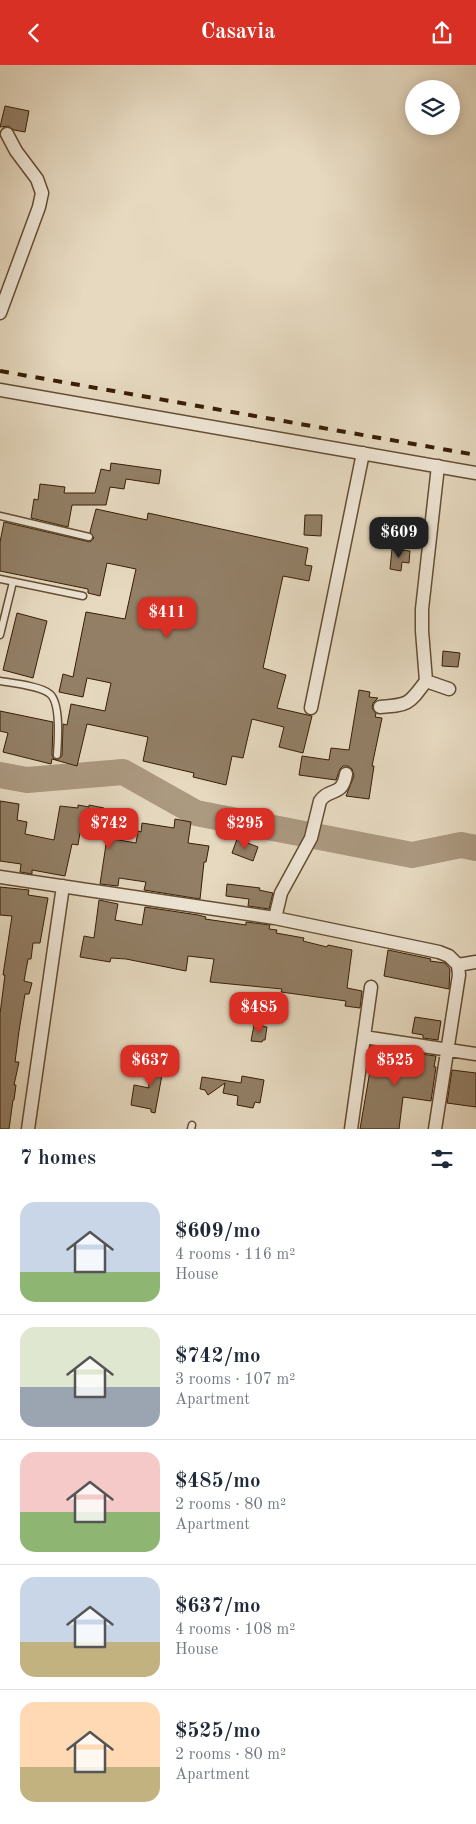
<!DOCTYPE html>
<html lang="en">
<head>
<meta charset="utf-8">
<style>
  body { margin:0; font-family:"Old Standard TT",serif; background:#f6f6f7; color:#1f2937; height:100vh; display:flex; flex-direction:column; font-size:19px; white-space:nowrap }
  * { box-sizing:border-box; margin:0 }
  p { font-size:16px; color:#747a83 }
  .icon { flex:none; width:28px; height:28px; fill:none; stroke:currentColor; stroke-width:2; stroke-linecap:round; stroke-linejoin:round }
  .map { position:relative; height:1064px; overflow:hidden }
  .side { display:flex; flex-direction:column; background:#fff; flex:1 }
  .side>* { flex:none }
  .fabs { position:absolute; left:405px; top:15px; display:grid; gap:10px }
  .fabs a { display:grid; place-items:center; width:55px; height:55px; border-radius:50%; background:#fff; box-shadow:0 2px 12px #0003; font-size:25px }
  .price { position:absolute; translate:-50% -42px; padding:0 11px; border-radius:10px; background:#d93025; color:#fff; font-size:16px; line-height:32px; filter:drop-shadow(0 1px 2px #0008) }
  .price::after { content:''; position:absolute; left:50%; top:30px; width:15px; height:11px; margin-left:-8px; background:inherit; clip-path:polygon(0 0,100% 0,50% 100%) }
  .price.on { background:#222; color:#fff }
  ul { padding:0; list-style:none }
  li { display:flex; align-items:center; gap:15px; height:125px; padding:0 20px }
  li+li { border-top:1px solid #e0e1e3 }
  li span { display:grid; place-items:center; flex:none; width:140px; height:100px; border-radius:15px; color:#555 }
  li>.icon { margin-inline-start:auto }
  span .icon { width:60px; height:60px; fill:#fffc; stroke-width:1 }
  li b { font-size:21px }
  h2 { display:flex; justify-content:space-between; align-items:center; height:60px; padding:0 20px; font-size:21px }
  header { display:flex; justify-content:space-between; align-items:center; height:65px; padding:0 20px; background:#d93025; color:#fff; font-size:22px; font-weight:600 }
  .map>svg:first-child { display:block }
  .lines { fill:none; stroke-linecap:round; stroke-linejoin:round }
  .river { stroke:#ab9980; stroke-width:26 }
  .building { fill:#927f66; stroke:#381e04 }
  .lane-casing { stroke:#644d33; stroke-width:9 }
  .street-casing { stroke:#644d33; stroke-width:15 }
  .lane { stroke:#efe6d6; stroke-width:6 }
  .street { stroke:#efe6d6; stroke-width:12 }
  .rail { stroke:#381e04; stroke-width:4; stroke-dasharray:9 9; stroke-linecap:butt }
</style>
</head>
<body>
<header><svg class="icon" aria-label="back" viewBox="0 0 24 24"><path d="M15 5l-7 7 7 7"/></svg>Casavia<svg class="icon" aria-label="share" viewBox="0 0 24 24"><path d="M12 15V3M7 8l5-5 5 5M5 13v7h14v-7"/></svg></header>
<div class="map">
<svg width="476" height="1064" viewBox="0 0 476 1064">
  <rect width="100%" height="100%" fill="#e6d9c0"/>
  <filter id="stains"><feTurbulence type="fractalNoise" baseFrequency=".004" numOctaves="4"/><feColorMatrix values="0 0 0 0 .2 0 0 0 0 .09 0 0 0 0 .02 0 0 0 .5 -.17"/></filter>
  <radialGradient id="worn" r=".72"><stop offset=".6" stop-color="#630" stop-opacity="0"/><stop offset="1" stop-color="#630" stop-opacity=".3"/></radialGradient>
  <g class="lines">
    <path class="river" d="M0 710 27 715 123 707 196 748 412 790 461 780 476 783"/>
  </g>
  <path class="building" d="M5 41 29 46 25 67 14 65 8 61 0 62Z
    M111 398 161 405 159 419 126 414 124 424 110 422 106 440H72L68 462 31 453 34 434 38 435 40 419 65 422 64 428H95L101 404 110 406Z
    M96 444 147 455 148 448 308 483 305 500 312 501 309 516 283 511 263 603 286 610 277 643 312 651 303 688 279 682 284 662 252 654 243 693 232 691 226 720 193 712 194 708 143 696 148 672 87 659 77 701 52 694 51 699 3 687 8 668 0 666V646L53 657 52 690 54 694 57 695 62 691 63 659 67 660 71 639 105 646 111 618 87 613 83 632 59 627 63 609 73 612 86 547 125 554 136 504 107 498 100 531 88 528V524L0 506V477L4 457 90 477 94 473 90 467Z
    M305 450H322L321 471 304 470Z
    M392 484 410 486 409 498 402 497 401 506 390 504Z
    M17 548 47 556 33 613 3 605Z
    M443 586 460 588 458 602 442 601Z
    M359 625 370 627 369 632 378 633 373 638 372 643 376 649 375 652 382 653 372 701H374L369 734 346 731 354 711 352 704 348 701H343L340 704 336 715 299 710 302 691 329 695 331 683 349 685Z
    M0 736 19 739 17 755 27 757 25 769 54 775 60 741 78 743V740L89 742V740L104 743 103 748 117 750 113 774 136 778 138 766 141 767 142 758 174 763 175 754 191 757 188 778 209 781 206 797H204L200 834 144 825 146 817 119 813 118 821 100 819 107 773 80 768 78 780 72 779 65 811 32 805V809L20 807 21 799 0 796Z
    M237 774 258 782 253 796 232 788Z
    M227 819 260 823 259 825 273 828 269 844 248 841 249 834 226 831Z
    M0 822 29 825 28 830 48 833 40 878H33L31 894H28L24 916 32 918 29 929H25L19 966 15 997H19L14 1020H16L14 1035H13L9 1064H0V949L5 910H3L12 851 0 850Z
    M99 835 118 839 115 855 142 860 145 842 198 850 206 852 205 854 246 860V857L270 860 269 864 277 865 276 868 304 873 303 876 327 882 328 880 352 885 347 923 362 926 360 943 345 941 346 936 281 927 282 924 210 917 214 894 188 891 186 906 126 894 111 893 110 897 80 892 84 871 94 873Z
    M388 885 431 894 430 896 445 898 450 904 449 924 384 911Z
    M415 952 441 956 438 975 423 973V970L412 968Z
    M254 960 267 962 265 975H263L262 977 251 976Z
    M371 981 384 983 383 988 420 992V989L436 991 434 1002H436L431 1036 403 1032 399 1064H360L372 994 369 993Z
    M149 995 167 998 164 1010H162L155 1048 151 1047V1044L131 1040 134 1020 149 1023 146 1000Z
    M452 1005 476 1008V1042L447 1038Z
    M242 1011 264 1015 260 1038 255 1037 253 1043 237 1040 238 1031 223 1028 225 1018 208 1030 205 1025 200 1024 202 1012 241 1018Z"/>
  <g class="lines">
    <g class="lane-casing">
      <path id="lane" d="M0 451 89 472
        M0 514 83 531
        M0 570 13 517
        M0 616C12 618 41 621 50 629 61 639 58 676 57 690
        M191 1064 192 1060"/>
    </g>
    <g class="street-casing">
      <path id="street" d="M0 248 39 142 42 128 37 114 16 86 7 69
        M0 325 476 408
        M438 401 422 544V566L426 616 449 624
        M380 642C409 640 409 639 426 616
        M311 643 363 388
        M0 812 275 853 439 887 449 891 458 900 459 910 435 1064
        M275 853 281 828 311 773 320 736C329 722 342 733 346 709
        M458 900 476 897
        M364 972 476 989
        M28 1064 63 821
        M351 1064 371 922"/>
    </g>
    <use href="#lane" class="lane"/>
    <use href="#street" class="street"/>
    <path class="rail" d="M0 306 476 390"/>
  </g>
  <rect width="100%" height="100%" filter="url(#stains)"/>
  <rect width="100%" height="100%" fill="url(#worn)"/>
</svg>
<div class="fabs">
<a><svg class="icon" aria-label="layers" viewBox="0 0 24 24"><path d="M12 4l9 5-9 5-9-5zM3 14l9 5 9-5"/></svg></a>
</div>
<b class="price on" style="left:399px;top:494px">$609</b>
<b class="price" style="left:167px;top:574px">$411</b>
<b class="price" style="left:109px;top:785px">$742</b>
<b class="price" style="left:245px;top:785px">$295</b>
<b class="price" style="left:259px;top:969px">$485</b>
<b class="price" style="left:150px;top:1022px">$637</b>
<b class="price" style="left:395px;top:1022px">$525</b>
</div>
<section class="side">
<h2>7 homes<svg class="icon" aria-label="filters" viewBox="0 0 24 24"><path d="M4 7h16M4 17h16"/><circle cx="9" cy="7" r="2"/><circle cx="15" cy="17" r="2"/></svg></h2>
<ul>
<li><span style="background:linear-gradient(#c9d6e8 70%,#8fb573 0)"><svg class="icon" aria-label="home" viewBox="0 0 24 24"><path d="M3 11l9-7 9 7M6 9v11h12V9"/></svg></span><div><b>$609/mo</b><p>4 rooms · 116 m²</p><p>House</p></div></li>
<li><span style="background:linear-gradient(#dfe7d0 60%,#9aa5b1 0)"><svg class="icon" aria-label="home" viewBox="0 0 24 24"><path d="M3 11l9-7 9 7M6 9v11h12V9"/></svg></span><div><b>$742/mo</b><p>3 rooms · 107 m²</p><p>Apartment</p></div></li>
<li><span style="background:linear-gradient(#f6c9c9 60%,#8fb573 0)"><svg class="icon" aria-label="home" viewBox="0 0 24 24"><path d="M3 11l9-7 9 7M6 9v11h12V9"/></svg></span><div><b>$485/mo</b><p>2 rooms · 80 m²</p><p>Apartment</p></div></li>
<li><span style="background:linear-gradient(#c9d6e8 65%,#c2b280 0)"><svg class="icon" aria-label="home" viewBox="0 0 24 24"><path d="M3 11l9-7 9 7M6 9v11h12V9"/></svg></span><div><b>$637/mo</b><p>4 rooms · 108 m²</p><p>House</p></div></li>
<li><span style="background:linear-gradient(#ffd9b3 65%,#c2b280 0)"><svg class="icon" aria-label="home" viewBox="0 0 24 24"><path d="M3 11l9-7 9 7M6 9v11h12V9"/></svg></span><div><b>$525/mo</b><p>2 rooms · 80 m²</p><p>Apartment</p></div></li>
</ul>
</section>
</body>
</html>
